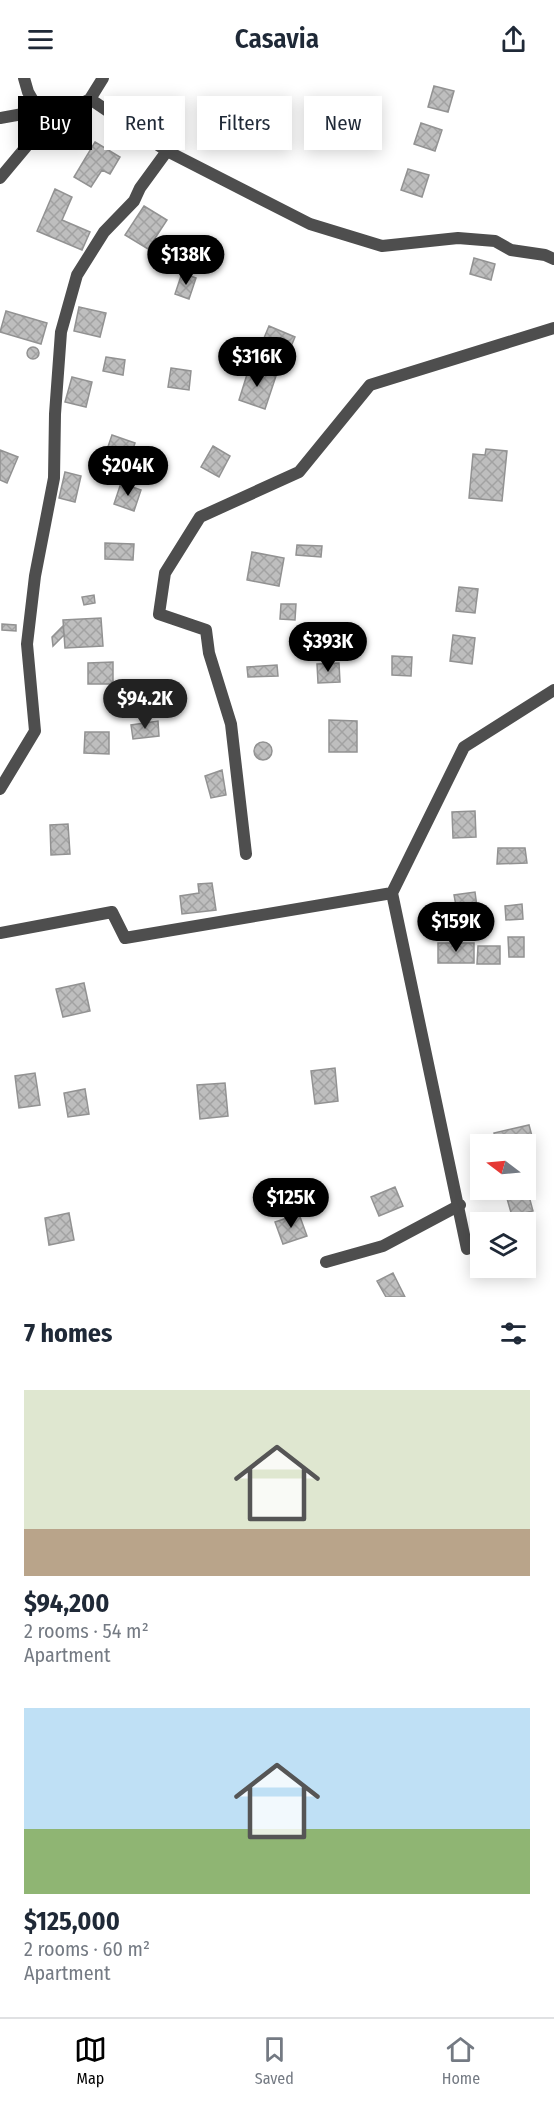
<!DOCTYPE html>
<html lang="en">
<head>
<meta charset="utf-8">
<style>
  body { margin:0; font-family:"Fira Sans Condensed",sans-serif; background:#f2f2f3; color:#1f2937; height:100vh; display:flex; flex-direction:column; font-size:22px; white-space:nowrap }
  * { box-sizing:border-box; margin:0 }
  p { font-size:20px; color:#747a83 }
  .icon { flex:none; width:33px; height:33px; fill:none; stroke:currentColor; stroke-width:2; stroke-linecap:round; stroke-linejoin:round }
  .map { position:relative; height:1219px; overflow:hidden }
  .panel { display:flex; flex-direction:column; background:#fff; flex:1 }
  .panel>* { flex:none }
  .banner { position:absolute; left:18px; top:18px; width:519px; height:54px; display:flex; gap:12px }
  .needle { width:39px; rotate:286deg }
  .controls { position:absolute; left:470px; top:1056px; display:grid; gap:12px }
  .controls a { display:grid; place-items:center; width:66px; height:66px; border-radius:0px; background:#fff; box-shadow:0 3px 15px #0003; font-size:30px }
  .price { position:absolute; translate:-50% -51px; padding:0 14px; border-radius:21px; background:#000; color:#fff; font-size:20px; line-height:39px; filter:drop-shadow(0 2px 3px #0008) }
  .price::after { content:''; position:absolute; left:50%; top:36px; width:18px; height:14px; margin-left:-9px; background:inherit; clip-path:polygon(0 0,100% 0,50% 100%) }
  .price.active { background:#222; color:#fff }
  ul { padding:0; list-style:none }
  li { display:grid; align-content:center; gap:12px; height:318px; padding:0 24px }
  li span { display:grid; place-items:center; height:186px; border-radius:0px; color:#555 }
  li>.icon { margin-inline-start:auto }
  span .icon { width:108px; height:108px; fill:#fffc; stroke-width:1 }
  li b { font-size:26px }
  h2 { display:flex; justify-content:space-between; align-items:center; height:72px; padding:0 24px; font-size:26px }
  .pill { padding:0 21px; border-radius:0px; background:#fff; box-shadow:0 3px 15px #0003; font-size:21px; line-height:54px }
  .pill.active { background:#000; color:#fff }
  header { display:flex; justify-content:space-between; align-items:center; height:78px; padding:0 24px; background:#fff; font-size:27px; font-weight:600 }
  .dock { display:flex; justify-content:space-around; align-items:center; height:84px; border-top:2px solid #e0e1e3; background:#fff; font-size:16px; color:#747a83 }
  .dock a { display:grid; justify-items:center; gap:3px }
  .dock .active { color:#000 }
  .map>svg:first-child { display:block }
  .building { fill:url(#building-cross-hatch); stroke:#929292; stroke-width:1.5 }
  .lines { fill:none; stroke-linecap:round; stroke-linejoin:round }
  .street { stroke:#4e4e4e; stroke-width:12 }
</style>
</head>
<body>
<header><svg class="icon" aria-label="menu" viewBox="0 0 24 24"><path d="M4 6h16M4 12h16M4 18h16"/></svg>Casavia<svg class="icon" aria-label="share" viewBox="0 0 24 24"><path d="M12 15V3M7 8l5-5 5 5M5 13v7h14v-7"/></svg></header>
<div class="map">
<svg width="554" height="1219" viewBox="0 0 554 1219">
  <defs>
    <pattern id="building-cross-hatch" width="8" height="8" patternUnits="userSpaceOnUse" patternTransform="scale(1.5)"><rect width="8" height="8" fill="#bebebe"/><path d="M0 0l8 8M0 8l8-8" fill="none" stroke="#a2a2a2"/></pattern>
  </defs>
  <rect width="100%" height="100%" fill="#fff"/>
  <path class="building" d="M434 8 454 13 448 34 428 29Z
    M421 45 442 52 435 73 414 66Z
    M95 64 120 79 110 96 102 92 91 109 74 99Z
    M408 91 429 97 422 119 401 112Z
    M55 111 72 119 62 142 90 154 82 172 37 153Z
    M144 128 167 142 148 171 125 157Z
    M474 180 495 186 491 202 470 196Z
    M182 195 196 200 189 221 175 216Z
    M79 229 106 235 100 259 74 253Z
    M6 233 47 245 41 266 0 254Z
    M269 248 295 259 285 283 259 272Z
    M27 275a6 6 0 1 1 12 0a6 6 0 1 1-12 0Z
    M106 279 125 282 123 297 103 293Z
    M171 290 191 293 189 312 168 309Z
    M249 290 276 298 265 331 239 322Z
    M72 299 92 304 86 329 65 324Z
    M112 357 135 365 122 403 99 395Z
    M213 368 230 378 219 399 201 389Z
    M486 371 507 373 502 423 469 420 473 376 485 377Z
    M0 372 18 379 7 405 0 402Z
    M65 394 81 398 75 424 59 420Z
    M121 405 141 412 134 433 114 426Z
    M105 465 134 466 133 482 105 481Z
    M297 467 322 468 321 479 296 477Z
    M252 474 284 480 279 508 247 502Z
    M459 509 478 511 475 535 456 533Z
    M94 517 95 525 84 527 82 519Z
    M281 526H296L295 542 280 541Z
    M101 540 103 568 65 570 63 542Z
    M2 546 16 547V553L2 552Z
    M63 548 64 557 53 568 52 559Z
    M453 557 475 560 472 586 450 583Z
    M392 578 412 579 411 598 392 597Z
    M113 584V606H88V585Z
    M339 585 340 604 318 605 317 586Z
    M277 587 278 598 248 599 247 589Z
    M329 642 357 643V674H329Z
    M158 643 159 658 133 661 131 647Z
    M85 654H109V676L84 675Z
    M254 673a9 9 0 1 1 18 0a9 9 0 1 1-18 0Z
    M222 692 226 717 211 720 205 698Z
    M475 733 476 759 453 760 452 734Z
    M68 746 70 776 51 777 50 747Z
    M498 770H525L527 785 497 786Z
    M212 805 216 832 182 836 180 818 199 815 198 806Z
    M475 814 477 829 457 833 454 817Z
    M522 826 523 841 506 842 505 828Z
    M508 859H524V879H509Z
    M438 865H474V885H438Z
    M478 868H500V886H477Z
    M84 905 90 933 63 939 56 911Z
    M335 990 338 1023 315 1026 311 993Z
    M35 995 40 1027 19 1030 15 998Z
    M225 1005 228 1038 200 1041 197 1007Z
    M85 1011 89 1036 68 1039 64 1015Z
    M529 1047 533 1062 515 1066H497L494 1055Z
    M395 1109 403 1128 379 1138 371 1119Z
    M527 1111 533 1133 512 1138 506 1117Z
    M69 1135 74 1162 49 1167 45 1140Z
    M299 1136 307 1158 283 1166 275 1144Z
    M393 1195 405 1219H386L377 1203Z"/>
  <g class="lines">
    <path class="street" d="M24 0 28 14 46 45
      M90 21 167 73 310 146 382 168 458 160 495 163 511 172 545 177 554 181
      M0 40 39 33
      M0 100 46 45 90 21 103 0
      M0 711 35 653 27 566 35 498 54 400 55 336 61 254 77 197 104 154 134 123 140 110 167 73
      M246 776 231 646 209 575 206 552 159 536 165 495 200 439 299 394 370 307 554 250
      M0 855 112 834 125 860 392 815
      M467 1171 392 815 464 669 554 612
      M326 1184 383 1168 460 1127"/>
  </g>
</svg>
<div class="controls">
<a><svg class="needle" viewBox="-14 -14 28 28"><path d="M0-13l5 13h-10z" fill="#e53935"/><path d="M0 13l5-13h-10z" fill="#747a83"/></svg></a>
<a><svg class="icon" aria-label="layers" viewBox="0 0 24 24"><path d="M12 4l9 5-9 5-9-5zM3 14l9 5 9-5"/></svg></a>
</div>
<b class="price" style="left:186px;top:208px">$138K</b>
<b class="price" style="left:257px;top:310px">$316K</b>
<b class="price" style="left:128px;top:419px">$204K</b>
<b class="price" style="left:328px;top:595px">$393K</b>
<b class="price active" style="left:145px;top:652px">$94.2K</b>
<b class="price" style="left:456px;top:875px">$159K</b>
<b class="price" style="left:291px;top:1151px">$125K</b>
<div class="banner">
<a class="pill active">Buy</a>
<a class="pill">Rent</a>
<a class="pill">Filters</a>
<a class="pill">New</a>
</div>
</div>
<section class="panel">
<h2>7 homes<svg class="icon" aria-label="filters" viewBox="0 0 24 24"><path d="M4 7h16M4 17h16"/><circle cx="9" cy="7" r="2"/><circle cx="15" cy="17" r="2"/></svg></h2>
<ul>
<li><span style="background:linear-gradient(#dfe7d0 75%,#b9a48a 0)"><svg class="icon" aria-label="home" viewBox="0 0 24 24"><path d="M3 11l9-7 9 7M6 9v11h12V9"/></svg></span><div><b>$94,200</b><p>2 rooms · 54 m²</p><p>Apartment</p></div></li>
<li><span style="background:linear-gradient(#bfe0f5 65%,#8fb573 0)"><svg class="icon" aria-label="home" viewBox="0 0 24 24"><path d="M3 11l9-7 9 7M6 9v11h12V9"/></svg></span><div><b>$125,000</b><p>2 rooms · 60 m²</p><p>Apartment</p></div></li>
</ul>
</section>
<nav class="dock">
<a class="active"><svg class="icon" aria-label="map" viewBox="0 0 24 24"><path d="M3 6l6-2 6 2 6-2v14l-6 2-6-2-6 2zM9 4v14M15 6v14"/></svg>Map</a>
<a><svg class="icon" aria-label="saved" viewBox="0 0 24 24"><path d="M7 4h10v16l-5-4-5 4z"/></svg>Saved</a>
<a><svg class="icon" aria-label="home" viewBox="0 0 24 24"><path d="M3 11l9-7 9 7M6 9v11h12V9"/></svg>Home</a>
</nav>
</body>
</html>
